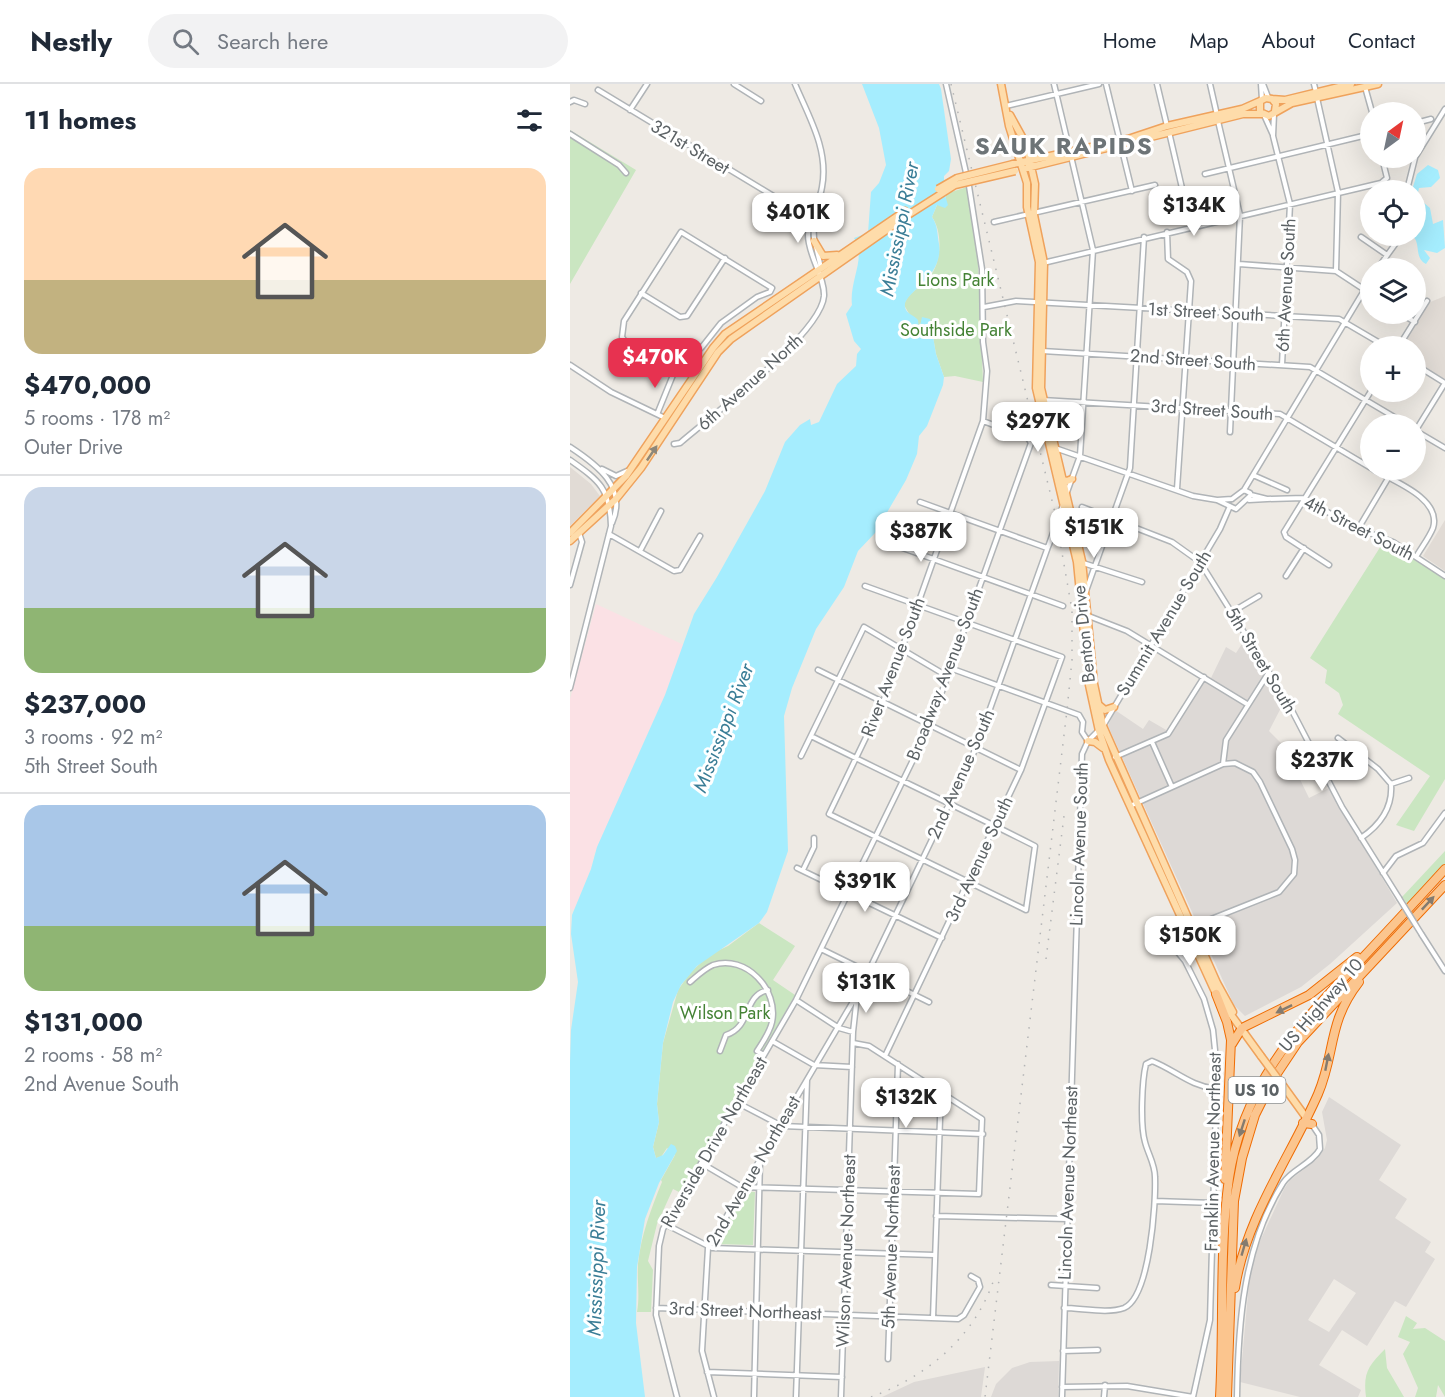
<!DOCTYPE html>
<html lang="en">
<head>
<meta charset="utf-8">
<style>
  body { margin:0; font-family:Jost,sans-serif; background:#f2f2f3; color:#1f2937; height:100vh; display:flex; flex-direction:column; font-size:22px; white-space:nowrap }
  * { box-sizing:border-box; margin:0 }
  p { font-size:20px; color:#747a83 }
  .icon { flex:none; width:33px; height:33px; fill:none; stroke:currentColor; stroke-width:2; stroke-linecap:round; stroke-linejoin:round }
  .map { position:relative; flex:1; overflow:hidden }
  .panel { display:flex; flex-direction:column; background:#fff; width:570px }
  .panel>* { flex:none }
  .needle { width:39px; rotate:33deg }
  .buttons { position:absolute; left:790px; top:18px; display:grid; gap:12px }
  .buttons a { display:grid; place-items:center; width:66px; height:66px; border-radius:50%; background:#fff; box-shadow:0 6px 24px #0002; font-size:30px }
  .price { position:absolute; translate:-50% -51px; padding:0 14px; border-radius:12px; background:#fff; color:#222; font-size:20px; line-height:39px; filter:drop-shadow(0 2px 3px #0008) }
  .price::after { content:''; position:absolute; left:50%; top:36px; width:18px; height:14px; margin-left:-9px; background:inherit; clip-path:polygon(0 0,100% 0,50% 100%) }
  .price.active { background:#e73250; color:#fff }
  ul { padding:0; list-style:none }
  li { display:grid; align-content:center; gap:12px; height:318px; padding:0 24px }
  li+li { border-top:2px solid #e0e1e3 }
  li span { display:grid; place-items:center; height:186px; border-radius:18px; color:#555 }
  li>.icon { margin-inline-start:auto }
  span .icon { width:108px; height:108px; fill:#fffc; stroke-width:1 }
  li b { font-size:26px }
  h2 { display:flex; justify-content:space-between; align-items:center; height:72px; padding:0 24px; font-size:26px }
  header { display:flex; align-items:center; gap:36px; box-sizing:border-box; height:84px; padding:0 30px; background:#fff; border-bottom:2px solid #e0e1e3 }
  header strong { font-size:28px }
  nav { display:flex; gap:33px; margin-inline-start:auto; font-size:21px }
  .search { width:420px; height:54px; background:#f2f2f3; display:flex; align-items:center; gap:15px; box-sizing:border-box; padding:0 21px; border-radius:33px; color:#747a83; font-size:22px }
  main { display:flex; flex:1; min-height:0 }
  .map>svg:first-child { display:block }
  .industrial { fill:#ddd9d6; fill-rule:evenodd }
  .education { fill:#e1dbd5 }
  .medical { fill:#fbe1e5 }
  .green { fill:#cae6c1 }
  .water { fill:#a5edfe }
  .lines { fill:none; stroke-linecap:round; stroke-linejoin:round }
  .minor-casing { stroke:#b0b4b7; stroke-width:7 }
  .major-casing { stroke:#efa25c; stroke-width:9 }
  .highway-casing { stroke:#ef6c03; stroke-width:10 }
  .minor { stroke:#fff; stroke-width:4 }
  .major { stroke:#fedcaa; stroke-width:6 }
  .highway { stroke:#fbc58e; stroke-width:8 }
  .rail { stroke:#b3b4b5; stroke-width:1.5; stroke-dasharray:1.5 8; stroke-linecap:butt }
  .minor-bridge-casing { stroke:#b0b4b7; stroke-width:7; stroke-linecap:butt }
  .major-bridge-casing { stroke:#efa25c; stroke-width:9; stroke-linecap:butt }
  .minor-bridge { stroke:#fff; stroke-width:4 }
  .major-bridge { stroke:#fedcaa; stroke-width:6 }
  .oneway { fill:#8d877a }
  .oneway2 { fill:#847b6f }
  .labels { text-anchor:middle; stroke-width:6; stroke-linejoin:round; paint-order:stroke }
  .shield { fill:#fff; stroke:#8d9193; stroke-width:1.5 }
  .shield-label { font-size:16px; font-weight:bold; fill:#5c6265 }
  .street-label { font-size:18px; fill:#5c6265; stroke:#fff }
  .park-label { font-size:18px; fill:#448235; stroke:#fff }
  .water-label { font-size:20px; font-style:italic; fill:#3a7d96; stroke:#fff }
  .district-label { font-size:24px; font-weight:bold; letter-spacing:1.5px; fill:#6d7477; stroke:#fff }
</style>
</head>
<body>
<header>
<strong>Nestly</strong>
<div class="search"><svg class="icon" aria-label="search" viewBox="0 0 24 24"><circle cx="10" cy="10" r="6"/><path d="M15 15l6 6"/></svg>Search here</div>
<nav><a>Home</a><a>Map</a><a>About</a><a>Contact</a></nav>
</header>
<main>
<section class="panel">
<h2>11 homes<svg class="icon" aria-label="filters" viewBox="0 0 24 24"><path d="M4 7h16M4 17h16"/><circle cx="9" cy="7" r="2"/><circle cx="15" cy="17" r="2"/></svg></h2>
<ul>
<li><span style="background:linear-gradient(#ffd9b3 60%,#c2b280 0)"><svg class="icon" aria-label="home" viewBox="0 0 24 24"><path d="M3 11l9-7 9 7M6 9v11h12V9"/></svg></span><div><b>$470,000</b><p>5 rooms · 178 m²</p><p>Outer Drive</p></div></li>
<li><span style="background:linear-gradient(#c9d6e8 65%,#8fb573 0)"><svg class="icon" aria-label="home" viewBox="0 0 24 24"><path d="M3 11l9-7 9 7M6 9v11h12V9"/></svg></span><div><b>$237,000</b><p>3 rooms · 92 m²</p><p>5th Street South</p></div></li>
<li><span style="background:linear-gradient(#a9c7e8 65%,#8fb573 0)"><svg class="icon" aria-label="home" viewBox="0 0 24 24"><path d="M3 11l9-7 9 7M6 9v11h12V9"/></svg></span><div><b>$131,000</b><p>2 rooms · 58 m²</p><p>2nd Avenue South</p></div></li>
</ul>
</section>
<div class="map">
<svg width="875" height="1313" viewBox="0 0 875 1313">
  <rect width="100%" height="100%" fill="#eeeae4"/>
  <path class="industrial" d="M675 555 714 618 699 647 714 662 739 714 759 704 827 819 760 880 731 903 675 932 664 921 538 642 545 626 573 645 579 636 598 647 633 590 641 594 656 563 666 569Z
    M759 1013 831 1061 809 1096 837 1115 825 1134 861 1158 855 1168 865 1175 836 1223 825 1217 797 1262 772 1246 749 1281 791 1306 788 1313H730L670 1298 679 1199 685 1168 714 1105 720 1096 746 1076 755 1064 757 1056 752 1028ZM764 1195 786 1209 759 1248 738 1236Z
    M489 1277 488 1313H421L426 1300 442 1284 460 1278Z
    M415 1283 411 1313H312L344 1298Z"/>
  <path class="education" d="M875 212V296L846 278V262H831L858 219Z
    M0 383 21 400 30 412 0 442Z
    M875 436V487L853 472Z"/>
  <path class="medical" d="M26 520 114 561 95 611 24 771 21 785 4 826 0 825V615Z"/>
  <path class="green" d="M0 46 66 86 0 200Z
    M397 103 408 179 413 298 385 292 374 293 366 270 360 235 352 236 348 245 334 221C337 209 350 204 358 195 372 180 373 148 362 133L367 121 376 114 375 110Z
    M814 457 875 495V695L844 747 826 741 860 692 768 630 773 621 769 609 755 599 757 586 740 574Z
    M875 767V780L838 821 832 813Z
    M189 839 225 862 203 896 225 911 111 1109 103 1105 87 1140 78 1177 83 1186 81 1228H67C70 1212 67 1197 68 1180 71 1151 81 1125 92 1098L91 1096 105 1071 97 1064 91 1073 86 1074 83 1063 89 1038 87 1020 93 959 108 906 120 889 139 871 158 862Z
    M175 1107 185 1108 183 1161 144 1160Z
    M836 1232 847 1239 843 1245 855 1244 875 1257V1313L868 1301 866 1313H845L848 1304 833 1270 840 1258 828 1253Z
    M815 1265 817 1284 834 1313H796C793 1289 798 1282 815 1265Z"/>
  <path class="water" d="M292 0H369L371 5 381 75 379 87 374 92V108L378 121 375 124 367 121 362 133C368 142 367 149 369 160 374 195 332 208 335 223 336 230 344 231 348 236L349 246 352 233 360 235 366 270 374 293 373 301 357 342 349 352 347 370 336 396 305 449 288 467 274 503 246 545 222 604 214 632 218 767 197 828 189 839 127 882 111 901 103 918 93 959 87 1020 89 1038 83 1063 86 1074 93 1071 101 1060 105 1062 107 1067 89 1099 75 1135 67 1183 66 1239 75 1313H0V978L1 946 8 898 1 850 2 831 21 785 27 763 95 611 124 530 147 493 195 407 215 358 230 341 240 335 241 341 249 338 267 300 286 282 287 270 291 265 284 257 276 230 282 221C279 196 297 174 284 154L298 149 301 108 309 99 316 81 309 44Z
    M858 81 868 86 870 94 861 103 849 104 847 113 860 124 863 140 873 136 875 164 867 169 854 166 860 174 856 180C844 174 851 160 843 152H846V106H842L847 90Z"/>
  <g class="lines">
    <g class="minor-casing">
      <path id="minor" d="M164 0 191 17
        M484 0 523 166 510 372 497 408
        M536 0 562 107
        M587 0 597 42
        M640 0 647 31
        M691 0 692 16
        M693 0 698 13
        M744 0 746 8
        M795 3 802 28
        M28 6 243 136
        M747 14 768 108 766 187
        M0 18 4 16 15 20
        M436 22 529 0
        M60 26 77 0
        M704 30 703 52 720 120 712 281
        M694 31 703 51
        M648 37 670 131 660 348
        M846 39 861 35
        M599 48 621 143
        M0 50 49 81 56 89
        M846 72 875 25
        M635 90 801 50
        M837 106 845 74
        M243 136 244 154 251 184
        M424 138 585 101
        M597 148 598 175 617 188 621 197 607 405
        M791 153 817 171
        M473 179 811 99 817 94 812 74
        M669 180 766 187 801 210
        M808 184 831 152
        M71 209 110 233 117 232 155 174
        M414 223 446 217 769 235 815 262
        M831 230 845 238
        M829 262 857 217
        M472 267 740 283 836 340
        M0 281 41 308 95 334
        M846 281 875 299
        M472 316 710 330 801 384
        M88 328 103 291 132 263 151 239 187 213 200 208 202 204 111 148 54 237 52 253 59 263 103 291
        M846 346 875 299
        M846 347 875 364
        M104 360 110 359C141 332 251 250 254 212 255 193 238 172 238 151 238 138 250 118 252 103 259 66 239 33 225 0
        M0 363C26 380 58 403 42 439
        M485 364 623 412 647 416
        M0 376C30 397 40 405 41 442L0 604
        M32 385 46 392 57 387
        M804 386C824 397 872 415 863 444 859 454 851 464 846 473
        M683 391 717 406
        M674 406 801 195
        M662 415 647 416 666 425 681 411
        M662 415 674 406 680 409
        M697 415 734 414 781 442 823 458 875 492
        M679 416 697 415 681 411
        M350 418 477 464
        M512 423 602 458 630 478 717 617 772 723 829 814
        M788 445 823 386
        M39 450 104 487 110 486 130 452
        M319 459 493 522
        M478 463 493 426
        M70 467 91 427
        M510 478 572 498
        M759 481 716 453 714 448 801 307
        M716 492 734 464
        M0 501 12 458 9 449
        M295 502 492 573 451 686 315 972
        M516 507 560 384 574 153
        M662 528 689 512
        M516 531 557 547 677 620
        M380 584 509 631 513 638 512 648 518 657
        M248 586 451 686
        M241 652C315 689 390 724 465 762L456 826 259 730 313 618 413 337 417 287 413 258 412 185 399 102 376 0
        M768 654 808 685 821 700C823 724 810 741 791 754
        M582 658 602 703
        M231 672 294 543 377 592
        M545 673 598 650 634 593
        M653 680 656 656 699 588
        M821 700 839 694
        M227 784 372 854
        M233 786 244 763V754
        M813 789 826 772 853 759 875 729
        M852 851 875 887
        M251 865 359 918
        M120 898C127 892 134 885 143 881 176 870 209 906 202 938 200 948 193 958 187 967L194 971
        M226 916 269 944 283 948
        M202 957 244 981 282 983
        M150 967 156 951C182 943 173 911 198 906
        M166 1018 212 1042 413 1050
        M131 1079 172 1103 409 1110 412 1035 299 962 283 959
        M585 1117 644 1119
        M366 1132 497 1135
        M95 1140 142 1164 364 1171
        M481 1201 527 1204
        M86 1224 388 1235 394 1231 410 1203 408 1196 401 1192
        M494 1224C511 1224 538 1230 554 1224 580 1213 586 1119 585 1093 585 1080 578 1070 575 1058 570 1041 572 996 576 980L582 977C605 986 620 1002 646 1005
        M363 1234 371 1007
        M493 1267 528 1266
        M318 1275 328 980
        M137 1288 272 1293
        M492 1303 557 1302 623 1313 640 1236 646 1023 645 966 643 946 634 915 615 877 605 865 603 854 611 847 709 808 724 790 725 776 722 765 690 698 683 688 665 679 653 680 560 722
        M107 1313 86 1231 89 1162 93 1145 226 916 360 641 461 359 458 354 413 337
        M144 1313 132 1267 138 1164 288 909 406 664 493 421
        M184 1313 190 1077
        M226 1313 237 996
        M271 1313 283 948 287 912
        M492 1313 512 670 518 657 533 642 650 445 660 422
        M534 1313 535 1301
        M667 1313C668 1241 673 1162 713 1099 722 1085 742 1080 750 1065L749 1051 741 1039"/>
    </g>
    <g class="major-casing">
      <path id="major" d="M431 0 439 42 457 99V123L469 178 466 304 507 478 519 601 529 647 539 676 646 910 691 972
        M702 15 715 16 781 0
        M705 27 706 20 702 15 696 14 690 17V28L699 32 722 19 808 0
        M440 31 456 60 465 100 464 131 474 179 471 304 512 477 524 600 533 642 647 899 663 928
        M443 80 558 55 597 42 672 25 690 17
        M457 84 673 30H692
        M244 157 253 172 267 171
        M491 395 497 397 502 395
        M0 449 56 392 143 264 155 250 335 127
        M0 457 46 415 71 384 148 268 161 255 335 133
        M529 621 535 626 544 623
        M518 657 525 658 533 664
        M714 1003 735 1032"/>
    </g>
    <g class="highway-casing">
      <path id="highway" d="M646 910 657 938 661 956 655 1095
        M662 960 672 944 739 911 787 873
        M733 1039 742 1040
        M665 1204C676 1133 720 1074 748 1010 766 968 757 939 789 898
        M650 1313C654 1241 649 1166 659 1094 673 1003 724 946 785 882 815 850 845 818 875 785
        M657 1313 664 1117 672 1074 685 1031 702 997 728 958 875 801"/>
    </g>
    <use href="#minor" class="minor"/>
    <use href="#major" class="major"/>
    <use href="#highway" class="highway"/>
    <path class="rail" d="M381 0 485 429 502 526V576L497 626 415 1313
      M476 875 494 732
      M301 1313C356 1293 405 1253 424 1195"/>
    <g class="minor-bridge-casing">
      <path id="minor-bridge" d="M829 814 852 851"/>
    </g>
    <g class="major-bridge-casing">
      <path id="major-bridge" d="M368 105 387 94 443 80
        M335 133 385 101 445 87
        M691 972 714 1003"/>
    </g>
    <use href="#minor-bridge" class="minor-bridge"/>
    <use href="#major-bridge" class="major-bridge"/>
  </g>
  <defs><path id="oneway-solid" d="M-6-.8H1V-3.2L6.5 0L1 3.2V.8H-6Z" transform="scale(1.5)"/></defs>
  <use class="oneway" href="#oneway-solid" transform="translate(82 369) rotate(-56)"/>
  <g class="oneway2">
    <use href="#oneway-solid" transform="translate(858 819) rotate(-47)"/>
    <use href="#oneway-solid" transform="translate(714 925) rotate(154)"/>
    <use href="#oneway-solid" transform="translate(757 978) rotate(-79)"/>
    <use href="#oneway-solid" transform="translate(672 1044) rotate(108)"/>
    <use href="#oneway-solid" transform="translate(674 1163) rotate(-74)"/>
  </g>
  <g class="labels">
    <rect class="shield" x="658.5" y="993" width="57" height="26" rx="4.5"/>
    <g class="shield-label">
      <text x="687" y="1012">US 10</text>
    </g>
    <g class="street-label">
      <text transform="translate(120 63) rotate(31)" y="6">321st Street</text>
      <text transform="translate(716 201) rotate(-87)" y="6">6th Avenue South</text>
      <text transform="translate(636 228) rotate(3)" y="6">1st Street South</text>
      <text transform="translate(623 276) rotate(4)" y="6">2nd Street South</text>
      <text transform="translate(180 298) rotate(-42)" y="6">6th Avenue North</text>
      <text transform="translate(642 326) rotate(4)" y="6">3rd Street South</text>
      <text transform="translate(789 444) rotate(27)" y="6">4th Street South</text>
      <text transform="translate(594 539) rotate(-59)" y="6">Summit Avenue South</text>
      <text transform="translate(514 550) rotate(-96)" y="6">Benton Drive</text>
      <text transform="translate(691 576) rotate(59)" y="6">5th Street South</text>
      <text transform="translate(323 583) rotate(-69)" y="6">River Avenue South</text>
      <text transform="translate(375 590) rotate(-69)" y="6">Broadway Avenue South</text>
      <text transform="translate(391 690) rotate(-66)" y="6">2nd Avenue South</text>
      <text transform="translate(509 760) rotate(-88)" y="6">Lincoln Avenue South</text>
      <text transform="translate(409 775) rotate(-65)" y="6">3rd Avenue South</text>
      <text transform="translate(751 921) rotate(-49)" y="6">US Highway 10</text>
      <text transform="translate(144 1058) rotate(-60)" y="6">Riverside Drive Northeast</text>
      <text transform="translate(643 1068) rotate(-89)" y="6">Franklin Avenue Northeast</text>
      <text transform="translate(183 1087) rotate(-60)" y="6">2nd Avenue Northeast</text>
      <text transform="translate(498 1099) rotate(-88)" y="6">Lincoln Avenue Northeast</text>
      <text transform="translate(321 1163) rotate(-88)" y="6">5th Avenue Northeast</text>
      <text transform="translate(276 1167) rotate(-88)" y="6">Wilson Avenue Northeast</text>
      <text transform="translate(175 1227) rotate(2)" y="6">3rd Street Northeast</text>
    </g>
    <g class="park-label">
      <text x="386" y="202">Lions Park</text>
      <text x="386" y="252">Southside Park</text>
      <text x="155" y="935">Wilson Park</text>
    </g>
    <g class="water-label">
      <text transform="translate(329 145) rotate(-79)" y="7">Mississippi River</text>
      <text transform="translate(153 644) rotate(-69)" y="7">Mississippi River</text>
      <text transform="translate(26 1184) rotate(-88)" y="7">Mississippi River</text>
    </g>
    <g class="district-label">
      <text x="494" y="70">SAUK RAPIDS</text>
    </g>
  </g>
</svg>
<div class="buttons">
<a><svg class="needle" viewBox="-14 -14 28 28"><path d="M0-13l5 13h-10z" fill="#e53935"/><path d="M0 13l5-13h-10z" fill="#747a83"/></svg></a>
<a><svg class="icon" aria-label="locate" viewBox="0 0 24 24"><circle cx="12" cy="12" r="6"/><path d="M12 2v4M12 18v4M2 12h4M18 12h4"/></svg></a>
<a><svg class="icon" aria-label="layers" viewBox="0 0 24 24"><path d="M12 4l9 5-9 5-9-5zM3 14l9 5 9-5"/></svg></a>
<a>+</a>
<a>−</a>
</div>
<b class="price" style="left:624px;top:153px">$134K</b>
<b class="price" style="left:228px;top:160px">$401K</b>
<b class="price active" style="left:85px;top:305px">$470K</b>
<b class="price" style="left:468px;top:369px">$297K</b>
<b class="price" style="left:524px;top:475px">$151K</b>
<b class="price" style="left:351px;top:479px">$387K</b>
<b class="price" style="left:752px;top:708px">$237K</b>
<b class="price" style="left:295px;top:829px">$391K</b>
<b class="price" style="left:620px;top:883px">$150K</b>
<b class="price" style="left:296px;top:930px">$131K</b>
<b class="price" style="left:336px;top:1045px">$132K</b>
</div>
</main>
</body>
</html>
